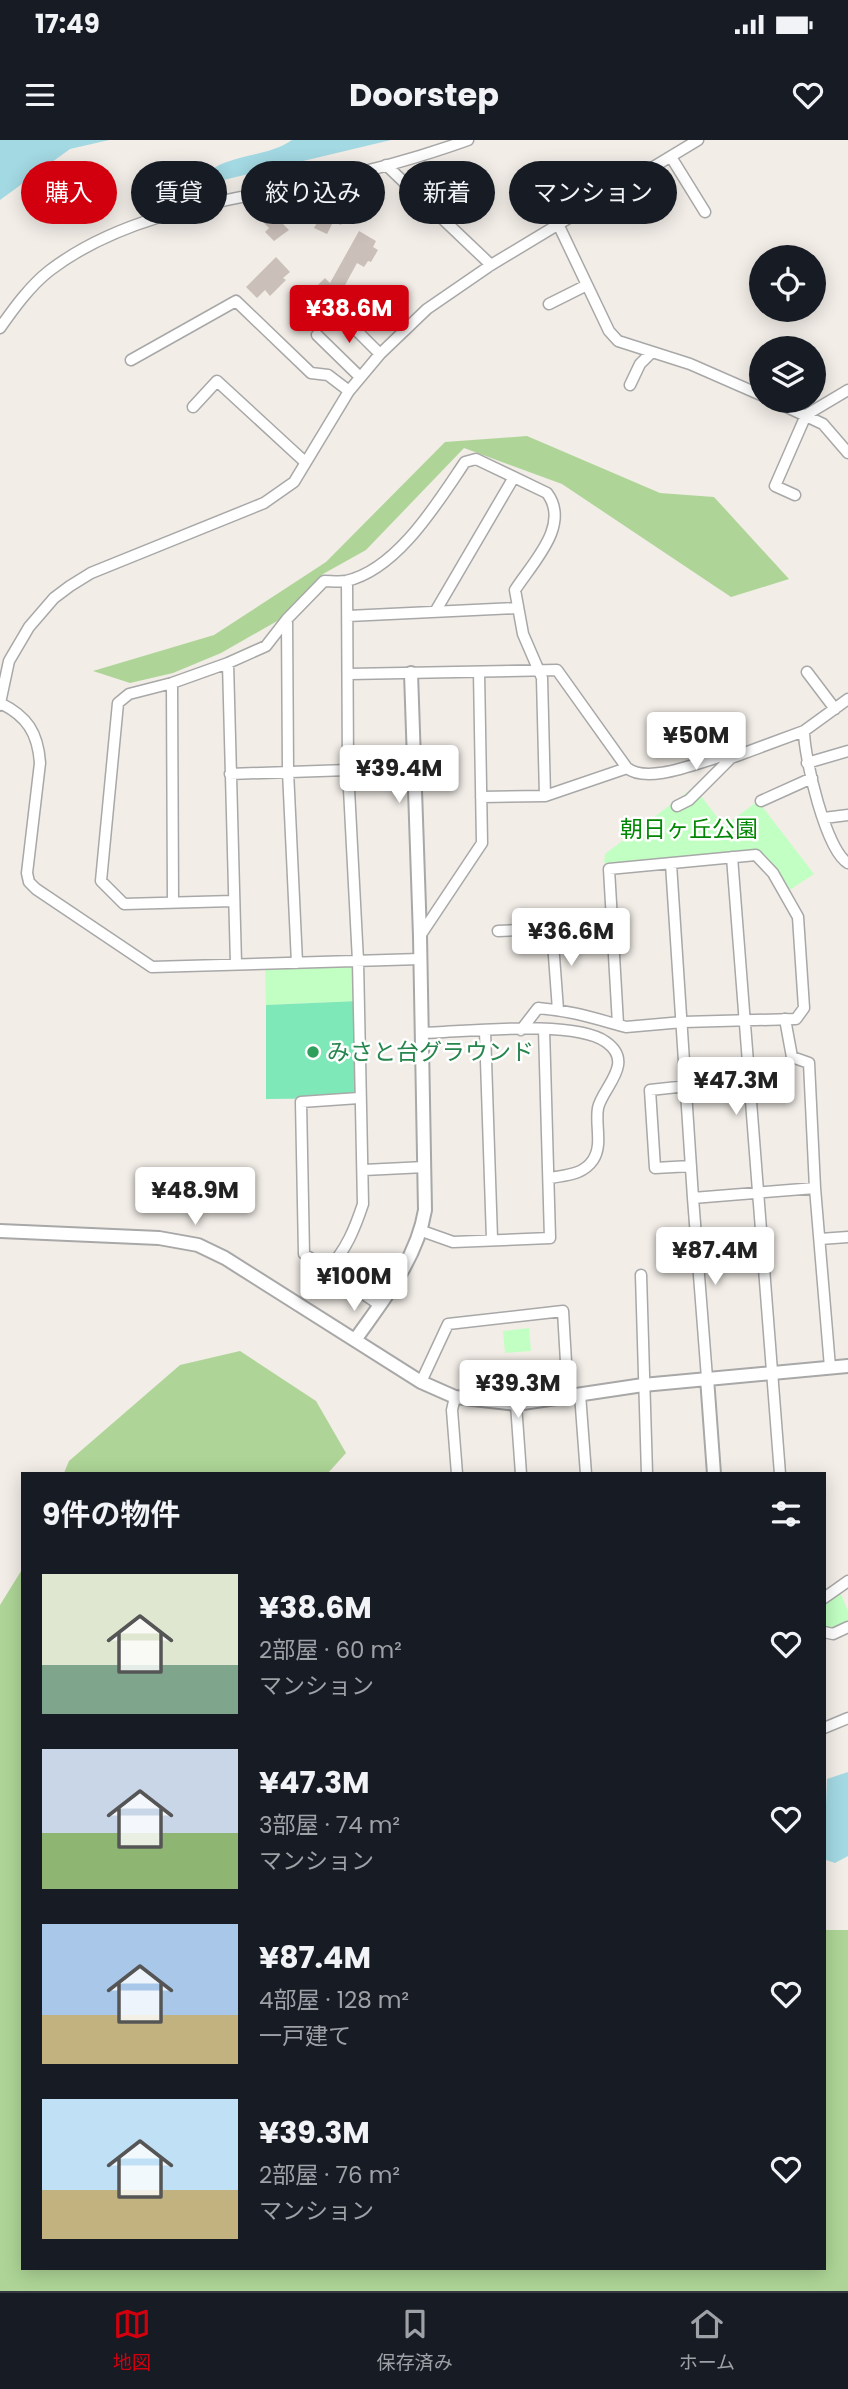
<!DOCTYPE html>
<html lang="ja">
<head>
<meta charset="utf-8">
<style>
  body { margin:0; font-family:Poppins,"Noto Sans JP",sans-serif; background:#20242c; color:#f1f3f6; height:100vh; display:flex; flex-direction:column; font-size:26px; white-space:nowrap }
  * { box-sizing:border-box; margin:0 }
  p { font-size:23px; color:#9ea1a6 }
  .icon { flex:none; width:38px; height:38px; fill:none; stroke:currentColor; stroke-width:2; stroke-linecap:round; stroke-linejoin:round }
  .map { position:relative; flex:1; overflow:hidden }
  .panel { position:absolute; left:21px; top:1332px; width:805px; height:798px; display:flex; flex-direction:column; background:#171b24; border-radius:0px; box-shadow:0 4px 18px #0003 }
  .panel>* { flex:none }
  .top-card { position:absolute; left:21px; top:21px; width:807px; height:63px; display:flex; gap:14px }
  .tools { position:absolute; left:749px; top:105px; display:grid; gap:14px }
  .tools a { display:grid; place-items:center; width:77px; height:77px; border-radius:50%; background:#171b24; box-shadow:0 4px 18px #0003; font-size:35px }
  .price { position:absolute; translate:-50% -60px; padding:0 16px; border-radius:7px; background:#fff; color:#222; font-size:23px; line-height:46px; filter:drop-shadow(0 2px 4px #0008) }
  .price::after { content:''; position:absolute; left:50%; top:42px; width:21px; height:16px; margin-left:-10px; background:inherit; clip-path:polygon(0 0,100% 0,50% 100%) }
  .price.on { background:#d2000e; color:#fff }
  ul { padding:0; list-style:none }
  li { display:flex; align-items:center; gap:21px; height:175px; padding:0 21px }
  li span { display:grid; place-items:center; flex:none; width:196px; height:140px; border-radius:0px; color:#555 }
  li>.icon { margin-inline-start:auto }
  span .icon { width:84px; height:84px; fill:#fffc; stroke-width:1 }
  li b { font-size:30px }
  h2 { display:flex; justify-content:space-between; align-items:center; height:84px; padding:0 21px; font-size:30px }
  .tag { padding:0 24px; border-radius:32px; background:#171b24; box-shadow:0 4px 18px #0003; font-size:24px; line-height:63px }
  .tag.on { background:#d2000e; color:#fff }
  .status { display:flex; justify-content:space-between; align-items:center; height:49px; padding:0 35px; background:#171b24; direction:ltr }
  .status svg { height:19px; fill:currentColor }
  header { display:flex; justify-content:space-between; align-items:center; height:91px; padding:0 21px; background:#171b24; font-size:32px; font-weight:700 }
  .menu { display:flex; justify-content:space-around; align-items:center; height:98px; border-top:2px solid #363941; background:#171b24; font-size:19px; color:#9ea1a6 }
  .menu a { display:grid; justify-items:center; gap:4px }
  .menu .on { color:#d2000e }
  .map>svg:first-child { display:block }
  .forest { fill:#aed597 }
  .park { fill:#c1ffc2 }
  .pitch { fill:#7ee8b8 }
  .water { fill:#a3d9e3 }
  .building { fill:#cbbfb9 }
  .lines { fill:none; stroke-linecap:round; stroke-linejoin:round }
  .minor-casing { stroke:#a8a8a8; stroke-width:13 }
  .tertiary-casing { stroke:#a8a8a8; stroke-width:16 }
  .minor { stroke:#fff; stroke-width:10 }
  .tertiary { stroke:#fff; stroke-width:12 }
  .leisure-dot { fill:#2e9e5b; stroke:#fff; stroke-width:2.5 }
  .labels { text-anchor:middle; stroke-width:5; stroke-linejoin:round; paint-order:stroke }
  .park-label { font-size:23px; fill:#028704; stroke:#fff }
  .leisure-label { font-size:23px; fill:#27864d; stroke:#fff; text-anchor:start }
</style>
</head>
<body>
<div class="status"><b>17:49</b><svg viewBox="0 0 49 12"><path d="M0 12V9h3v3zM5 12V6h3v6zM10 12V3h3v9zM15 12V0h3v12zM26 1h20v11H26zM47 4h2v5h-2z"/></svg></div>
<header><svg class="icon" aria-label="menu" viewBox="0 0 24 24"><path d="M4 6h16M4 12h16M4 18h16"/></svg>Doorstep<svg class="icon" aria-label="heart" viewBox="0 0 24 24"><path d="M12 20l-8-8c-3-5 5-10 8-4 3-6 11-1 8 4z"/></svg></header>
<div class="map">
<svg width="848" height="2151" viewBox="0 0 848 2151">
  <rect width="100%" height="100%" fill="#f2ede7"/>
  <path class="forest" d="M527 296 660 353 714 357 789 439 731 457 562 344 464 308 366 410 323 434 279 480 221 513 173 533 130 543 93 531 214 495 326 422 445 302Z
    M240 1211 316 1261 346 1313 328 1333H64L69 1321 180 1225Z
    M23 1428V2128H824V1790H848V2151H0V1465Z"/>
  <path class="park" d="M694 647 724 686 758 661 814 734 785 753 756 715 604 723 605 714Z
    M358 821 359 861 266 865 265 823Z
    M529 1188 531 1211 505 1213 503 1191Z
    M839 1450 848 1471V1482L834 1488 824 1486V1461Z"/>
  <path class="pitch" d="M359 861V958L266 959V865Z"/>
  <path class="water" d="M0 0H109L70 9 0 60Z
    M292 0H391L215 42 214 28C238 14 269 16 292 0Z
    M848 1632V1716L835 1723 826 1720 824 1715 827 1639Z"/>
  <path class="building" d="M334 51 351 59 347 66 349 68 341 85 333 82 327 94 314 88Z
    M275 65 289 78 283 84 289 90 274 101 265 92 269 88 261 80Z
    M359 91 376 101 373 107 378 110 371 122 368 121 364 127 357 123 344 147 334 157 338 162 322 174 318 169 308 178 298 168 319 148 317 146 325 138 330 143Z
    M276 117 290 132 283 138 286 140 270 156 265 150 257 158 246 147Z"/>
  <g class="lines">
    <g class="minor-casing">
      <path id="minor" d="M671 17 705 72
        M386 25 491 125
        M558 84 609 191 618 201 690 224 761 255
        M549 164 587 145
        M0 188C14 168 30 146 49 131 123 74 224 61 314 43 366 32 418 18 468 0
        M358 192 380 214
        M317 195 360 237
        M131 220 236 161 311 233 328 235 349 251
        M630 245 640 224 652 212
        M774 261 823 284 848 313
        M193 267 217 241 305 322
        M795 355 775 346 806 275 848 250
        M435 472 514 337
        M348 476 517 468
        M287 479 288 631 297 823
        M228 523 236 824
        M807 532 835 569
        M349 534 557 530 627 628 545 656 481 657
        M172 543 173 763
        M848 559 804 591C804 617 826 711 848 723
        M807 623 848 611
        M627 628C649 645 701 621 726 615L731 618 804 591
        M230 634 348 630
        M761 661 812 638
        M677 666 689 660 731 618
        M824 678 848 675
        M732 717 780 1334
        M671 724 693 1058 707 1238
        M233 761 124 764 101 741 118 563 129 554 172 543 228 523 266 506 287 479 324 441C331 441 339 442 346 441 397 430 438 362 465 322L476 319 547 353C571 385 533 422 515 450L523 494 542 538 545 656
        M552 789 558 870
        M498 791 612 786
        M420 796 482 703 479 532
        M420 819 152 827 36 749 29 742 27 733 40 623C38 593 27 576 0 563L9 521 29 487 54 458 70 446 91 433 264 363 294 342 349 251 380 214 427 169 491 125 698 0
        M785 879 792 917 809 923 815 1048 830 1227
        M521 890 538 868C573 871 593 878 626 887L683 882 796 879 804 868 798 777 773 733 756 715 609 729 618 884
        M485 891 492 1099
        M422 893C465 892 573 879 606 902 636 923 602 948 598 968 595 985 603 1005 593 1020 583 1035 566 1035 550 1038
        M687 946 650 950 655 1028 691 1026
        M359 958 301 962 304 1114 380 1165
        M364 1030 425 1027
        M693 1058 815 1048
        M422 1091 453 1102 550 1098 544 889
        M820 1099 848 1097
        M327 1130C346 1111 355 1088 363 1064L358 821 348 630 347 441
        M641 1135 647 1334
        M421 1242 448 1184 563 1171 568 1256
        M580 1254 586 1334
        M455 1257 452 1270 457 1334
        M516 1264 521 1334
        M824 1458 848 1441
        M824 1492 833 1494 848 1487
        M824 1588 848 1578"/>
    </g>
    <g class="tertiary-casing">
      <path id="tertiary" d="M0 564V563
        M0 1091 159 1098 198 1105 225 1118 421 1242 455 1257 516 1264 643 1245 848 1226
        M355 1200C384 1159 417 1119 425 1070L420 796 411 533
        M707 1238 714 1334"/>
    </g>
    <use href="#minor" class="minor"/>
    <use href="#tertiary" class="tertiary"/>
  </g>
  <circle class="leisure-dot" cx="313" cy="912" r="7"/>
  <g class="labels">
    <g class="park-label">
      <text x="689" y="697">朝日ヶ丘公園</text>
    </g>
    <g class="leisure-label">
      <text x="327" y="920">みさと台グラウンド</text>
    </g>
  </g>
</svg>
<div class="tools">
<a><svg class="icon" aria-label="locate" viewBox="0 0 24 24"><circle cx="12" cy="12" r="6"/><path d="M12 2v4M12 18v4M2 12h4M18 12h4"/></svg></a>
<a><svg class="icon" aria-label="layers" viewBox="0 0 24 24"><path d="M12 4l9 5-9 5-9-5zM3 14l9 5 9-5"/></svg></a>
</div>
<b class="price on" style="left:349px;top:205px">¥38.6M</b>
<b class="price" style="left:696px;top:632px">¥50M</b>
<b class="price" style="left:399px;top:665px">¥39.4M</b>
<b class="price" style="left:571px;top:828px">¥36.6M</b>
<b class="price" style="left:736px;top:977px">¥47.3M</b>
<b class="price" style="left:195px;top:1087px">¥48.9M</b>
<b class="price" style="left:715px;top:1147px">¥87.4M</b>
<b class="price" style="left:354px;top:1173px">¥100M</b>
<b class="price" style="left:518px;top:1280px">¥39.3M</b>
<div class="top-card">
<a class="tag on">購入</a>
<a class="tag">賃貸</a>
<a class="tag">絞り込み</a>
<a class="tag">新着</a>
<a class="tag">マンション</a>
</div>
<section class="panel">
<h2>9件の物件<svg class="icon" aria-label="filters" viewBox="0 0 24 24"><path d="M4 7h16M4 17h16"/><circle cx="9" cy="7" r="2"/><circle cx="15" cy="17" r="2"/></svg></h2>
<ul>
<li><span style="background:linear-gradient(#dfe7d0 65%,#7fa58c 0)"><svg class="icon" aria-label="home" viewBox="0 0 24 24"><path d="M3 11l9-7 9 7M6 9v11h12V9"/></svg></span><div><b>¥38.6M</b><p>2部屋 · 60 m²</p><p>マンション</p></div><svg class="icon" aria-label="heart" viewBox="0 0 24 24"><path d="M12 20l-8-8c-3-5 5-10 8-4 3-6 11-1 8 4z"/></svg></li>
<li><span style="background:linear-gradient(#c9d6e8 60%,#8fb573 0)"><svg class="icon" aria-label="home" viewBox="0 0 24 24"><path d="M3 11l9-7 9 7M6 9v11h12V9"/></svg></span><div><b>¥47.3M</b><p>3部屋 · 74 m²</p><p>マンション</p></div><svg class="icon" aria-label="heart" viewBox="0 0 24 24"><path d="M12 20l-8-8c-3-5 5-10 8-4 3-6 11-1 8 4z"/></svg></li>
<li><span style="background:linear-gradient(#a9c7e8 65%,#c2b280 0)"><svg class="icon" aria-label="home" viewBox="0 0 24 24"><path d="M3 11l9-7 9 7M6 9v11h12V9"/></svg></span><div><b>¥87.4M</b><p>4部屋 · 128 m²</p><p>一戸建て</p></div><svg class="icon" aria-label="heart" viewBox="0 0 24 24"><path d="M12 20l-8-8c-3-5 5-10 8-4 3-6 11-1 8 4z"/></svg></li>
<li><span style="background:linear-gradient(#bfe0f5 65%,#c2b280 0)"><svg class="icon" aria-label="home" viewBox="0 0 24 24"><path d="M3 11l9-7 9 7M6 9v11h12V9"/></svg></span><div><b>¥39.3M</b><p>2部屋 · 76 m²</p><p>マンション</p></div><svg class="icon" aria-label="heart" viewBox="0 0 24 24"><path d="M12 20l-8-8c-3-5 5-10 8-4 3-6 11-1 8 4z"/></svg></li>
</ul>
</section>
</div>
<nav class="menu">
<a class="on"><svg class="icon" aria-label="map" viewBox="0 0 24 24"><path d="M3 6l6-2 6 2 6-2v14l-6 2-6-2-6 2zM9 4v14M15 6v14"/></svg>地図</a>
<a><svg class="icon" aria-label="saved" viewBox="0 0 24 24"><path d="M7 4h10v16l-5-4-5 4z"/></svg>保存済み</a>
<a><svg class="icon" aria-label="home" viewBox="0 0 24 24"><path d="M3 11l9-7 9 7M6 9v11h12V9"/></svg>ホーム</a>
</nav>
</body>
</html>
